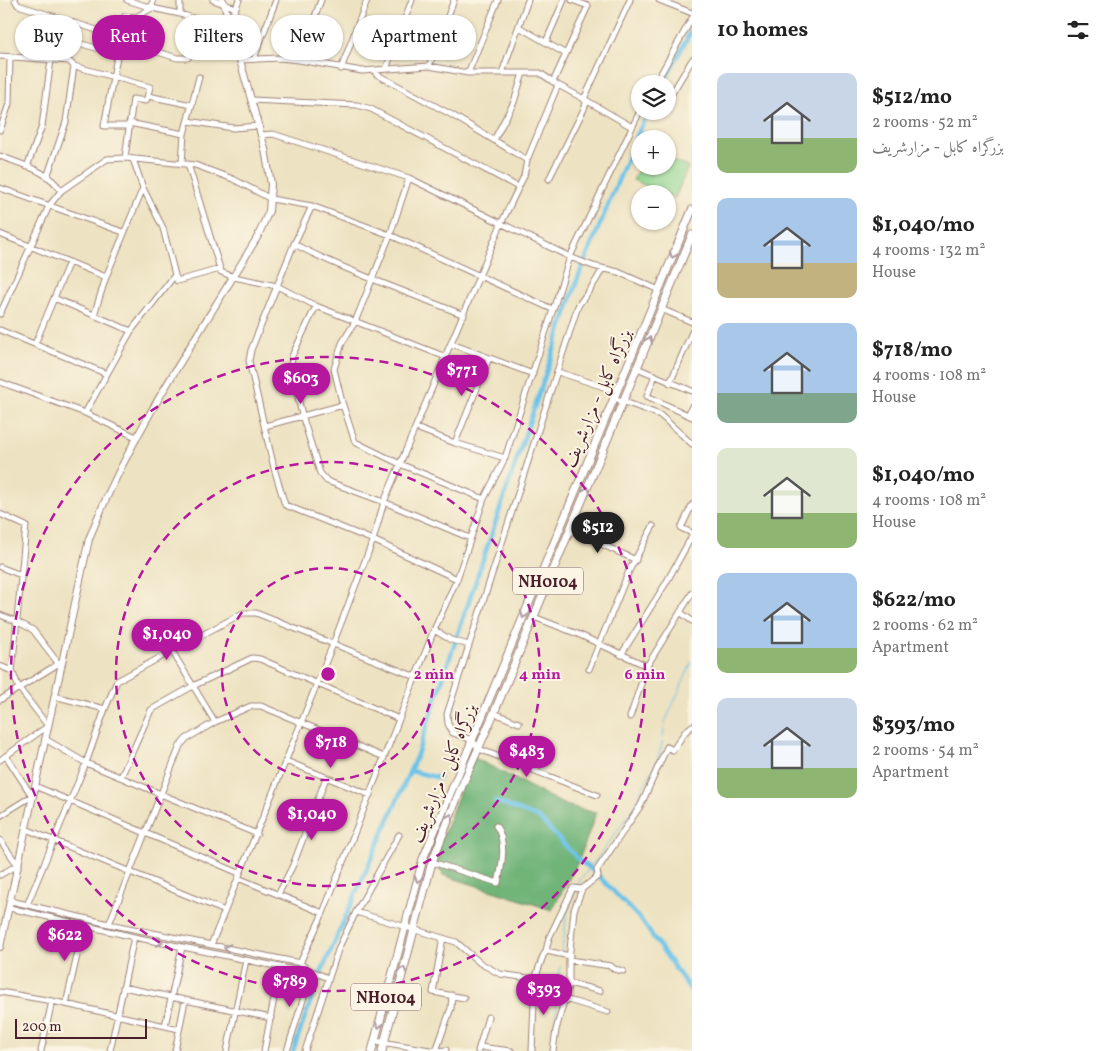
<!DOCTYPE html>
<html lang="en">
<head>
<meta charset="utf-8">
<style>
  body { margin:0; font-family:Vollkorn,Amiri,serif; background:#f2f2f2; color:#222; height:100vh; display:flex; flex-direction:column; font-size:19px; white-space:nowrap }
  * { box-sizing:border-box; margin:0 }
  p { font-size:16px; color:#767676 }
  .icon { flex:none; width:28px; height:28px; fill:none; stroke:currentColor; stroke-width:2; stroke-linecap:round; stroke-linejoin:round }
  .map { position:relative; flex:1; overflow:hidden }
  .side { display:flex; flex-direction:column; background:#fff; width:425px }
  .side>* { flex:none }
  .banner { position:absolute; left:15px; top:15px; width:475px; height:45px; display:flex; gap:10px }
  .tools { position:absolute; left:631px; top:75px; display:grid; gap:10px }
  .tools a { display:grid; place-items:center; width:45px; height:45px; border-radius:50%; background:#fff; box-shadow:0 1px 4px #0004; font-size:25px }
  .scale { position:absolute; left:15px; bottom:12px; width:132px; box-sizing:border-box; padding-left:5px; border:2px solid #4a1f2b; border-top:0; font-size:14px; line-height:18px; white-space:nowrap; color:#4a1f2b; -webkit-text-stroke:4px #fcf5e5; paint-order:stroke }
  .price { position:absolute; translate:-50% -42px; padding:0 11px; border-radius:18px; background:#b5179e; color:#fff; font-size:16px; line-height:32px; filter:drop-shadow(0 1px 2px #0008) }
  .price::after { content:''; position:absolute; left:50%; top:30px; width:15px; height:11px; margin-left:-8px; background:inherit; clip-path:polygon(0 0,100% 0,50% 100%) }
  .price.selected { background:#222; color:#fff }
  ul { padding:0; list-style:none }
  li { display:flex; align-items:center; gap:15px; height:125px; padding:0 25px }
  li span { display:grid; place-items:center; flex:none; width:140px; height:100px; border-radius:10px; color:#555 }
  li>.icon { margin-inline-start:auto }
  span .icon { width:60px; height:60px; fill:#fffc; stroke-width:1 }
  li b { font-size:21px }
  h2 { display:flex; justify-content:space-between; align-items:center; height:60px; padding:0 25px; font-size:21px }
  .tag { padding:0 18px; border-radius:22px; background:#fff; box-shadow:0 1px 4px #0004; font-size:18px; line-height:45px }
  .tag.selected { background:#b5179e; color:#fff }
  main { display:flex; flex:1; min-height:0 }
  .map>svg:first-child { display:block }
  .green { fill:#8bd28d; stroke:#6a785c }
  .forest { fill:#70b478; stroke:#5d6a52 }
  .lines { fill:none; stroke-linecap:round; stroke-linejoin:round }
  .stream { stroke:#6ac3e8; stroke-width:1 }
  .canal { stroke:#6ac3e8; stroke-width:4.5 }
  .minor-casing { stroke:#9c8076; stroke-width:7 }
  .major-casing { stroke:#9c8076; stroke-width:8 }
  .highway-casing { stroke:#9c8076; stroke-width:9 }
  .minor { stroke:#fff; stroke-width:5 }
  .major { stroke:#fff; stroke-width:6 }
  .highway { stroke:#fff; stroke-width:7 }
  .oneway { stroke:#ae9aa0 }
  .ring { fill:none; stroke:#b5179e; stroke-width:2.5; stroke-dasharray:9 6 }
  .labels { text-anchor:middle; stroke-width:4; stroke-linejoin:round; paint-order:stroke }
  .shield { fill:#fcf5e5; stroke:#7f5f63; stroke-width:1 }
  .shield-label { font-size:16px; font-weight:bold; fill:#4a1f2b }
  .street-label { font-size:18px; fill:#4a1f2b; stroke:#fcf5e5 }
  .centre { fill:#b5179e; stroke:#fcf5e5; stroke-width:2.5 }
  .ring-label { font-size:15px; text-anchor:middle; font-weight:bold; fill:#b5179e; stroke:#fcf5e5; stroke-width:4; stroke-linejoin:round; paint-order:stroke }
</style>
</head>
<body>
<main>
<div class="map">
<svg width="692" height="1051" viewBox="0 0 692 1051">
  <rect width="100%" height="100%" fill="#fcf5e5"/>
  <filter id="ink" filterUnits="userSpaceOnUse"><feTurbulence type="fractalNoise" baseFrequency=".02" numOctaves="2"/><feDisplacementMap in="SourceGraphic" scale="10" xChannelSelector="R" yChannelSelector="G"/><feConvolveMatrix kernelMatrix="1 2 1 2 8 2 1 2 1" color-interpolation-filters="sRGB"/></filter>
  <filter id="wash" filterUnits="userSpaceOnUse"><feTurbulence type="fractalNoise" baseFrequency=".0096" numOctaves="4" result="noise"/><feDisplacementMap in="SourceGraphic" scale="20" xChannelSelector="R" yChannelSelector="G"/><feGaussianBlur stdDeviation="1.12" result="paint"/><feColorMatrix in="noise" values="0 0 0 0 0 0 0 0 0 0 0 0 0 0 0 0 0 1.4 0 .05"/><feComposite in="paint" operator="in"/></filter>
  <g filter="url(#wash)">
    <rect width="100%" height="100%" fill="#ede2c1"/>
    <path class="green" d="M668 159 688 167 675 198 633 180 638 170 652 175 656 166H668Z"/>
    <path class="forest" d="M473 757 565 805 596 813 579 860 552 910 443 875 434 859Z"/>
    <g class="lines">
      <path class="stream" d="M576 887 583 876 600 855 636 805 642 789 657 761 662 744 665 722 692 662
        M562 951 567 913 575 891
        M555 1024 560 967"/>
      <path class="canal" d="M663 84 692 29
        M411 771 439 778
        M495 801 539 818 579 860 595 872 641 920 692 992
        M293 1051 320 975 417 755 579 275 637 135 649 111"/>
    </g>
  </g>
  <g filter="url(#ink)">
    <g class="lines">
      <g class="minor-casing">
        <path id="minor" d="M15 0 18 5 103 32 109 25 120 22 125 16 136 17 152 8 153 0
          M127 0 152 8 180 14 232 30
          M213 0 236 8
          M659 0 692 13
          M180 14V0
          M124 19 104 126H128
          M229 24 239 0
          M519 27 566 54
          M546 42 564 0
          M78 43 118 54
          M120 45 142 47 177 58H188L192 51 198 20
          M0 56 69 61 74 66 150 87 146 101 133 99 125 158
          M254 59 276 0
          M240 60 279 58 299 60 362 71 429 66 468 73H540L558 85 584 99 632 127
          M299 60 321 0
          M429 66 454 0
          M341 69 367 0
          M386 69 412 0
          M375 70 376 74 452 115 527 160
          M468 73 498 0
          M502 73 528 0
          M553 82 588 6 572 0
          M655 84 692 18
          M148 96 192 105
          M251 100 357 105 371 109 518 187
          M668 100 692 60
          M188 121 233 128 259 126
          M129 123 184 134
          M0 130 9 104 10 57
          M261 135 273 134 409 178 570 257 593 266 618 272 659 290
          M494 140 514 102 523 73
          M0 156C20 164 50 171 61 191
          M182 163 184 134 199 77
          M188 164 221 272 234 277 277 286 316 306 446 357
          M27 167 42 126 51 60
          M47 177 66 122 74 66
          M409 178 390 235 355 322 342 343 334 369 342 402 355 442 400 464 484 499
          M549 179 584 109 586 103 584 99 630 0
          M0 188 123 232
          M312 206 294 244 251 350 249 361 274 468 285 505 373 540 457 579
          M0 234 106 277
          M294 244C348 272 407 292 464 315
          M175 275 177 281 220 269
          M54 298 131 331
          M316 306 292 356 291 366 302 415 320 473 327 481 384 502 470 538
          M661 309 692 322
          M0 314 49 206 61 191 107 159 125 158 195 165 233 179 271 199 312 206 390 235 552 309
          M94 315 106 277 143 188
          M0 330 107 374
          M35 344 69 262
          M452 344 533 374
          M637 368 692 391
          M558 372 616 391
          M655 375 647 396 692 417
          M0 382 85 413 136 437
          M670 383 692 332
          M614 398 660 415 692 444
          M85 413 131 331 175 275 163 228 143 188 133 159
          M688 415 692 406
          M265 426 343 405
          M416 428 455 443 505 458
          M455 443 489 358
          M692 505 681 528 692 533
          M0 514 26 526 12 671 19 688 48 726 0 760
          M570 530 636 560
          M0 567 21 575
          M680 612 692 621
          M0 615 16 621 33 630 58 663
          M534 617 580 635 647 666
          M434 630 451 640 469 645
          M621 655 666 583 692 536
          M0 666 12 671
          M589 669 629 571 653 526
          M54 696 105 709
          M0 700 61 662
          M494 713 519 723
          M630 717 647 666 692 593
          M215 722 251 706H261L384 757
          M45 739 86 763 257 834
          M286 761 370 795
          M121 777 151 710 193 686 252 658 260 659 399 719
          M35 786 239 873
          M597 795 479 749 472 740 453 733 448 724 447 714 578 306C585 295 599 280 602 268
          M0 816 32 796 6 756
          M26 829 225 911
          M0 840 17 864
          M432 862 498 883C502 865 507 841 496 826
          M0 875 19 864
          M238 878 323 913
          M278 895 293 865 326 778
          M11 901 109 924 300 963 307 969 328 978
          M27 905 86 763 105 709 117 681 172 651
          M10 908 134 937 280 967 300 971 307 969
          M356 912 456 942 480 963 500 974 535 979 543 956 546 951 570 956
          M109 924 180 746 186 739 215 722 172 651 243 613H256L416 677
          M443 938 433 992 464 998
          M211 945 333 644 373 540 384 502 501 224 524 176 527 160 558 85
          M546 951 549 938 573 888 582 889
          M569 960 611 966 614 969 623 971
          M300 963 323 913 434 630 457 579 484 499 505 458 570 257 640 111
          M569 983 600 991
          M123 987 271 1018
          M0 992 52 1001 179 1029
          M565 999 608 1012
          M66 1004 84 925
          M165 1026 182 947
          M375 1041 436 1051
          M479 1047 511 1051
          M446 1050 436 1051 451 1008 452 995
          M41 1051 52 1001
          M110 1051 134 937
          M175 1051 185 1001
          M227 1051 246 960
          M264 1051 280 967
          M287 1051 312 971
          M305 1051 339 947 356 912 399 835
          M478 1051 488 1017
          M532 1051 535 979
          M553 1051 556 1030 569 983V960L574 910 582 889 598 876 597 870 641 805 667 747 673 750 685 732 692 726"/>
      </g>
      <g class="major-casing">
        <path id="major" d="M0 947 89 539C131 431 199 335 258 236L269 211 271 184 265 149 223 0"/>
      </g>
      <g class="highway-casing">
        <path id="highway" d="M372 1051 423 859 692 210
          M382 1051 432 862 461 788 494 713 692 235"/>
      </g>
      <use href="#minor" class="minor"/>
      <use href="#major" class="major"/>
      <use href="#highway" class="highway"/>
    </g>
    <defs><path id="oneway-chevron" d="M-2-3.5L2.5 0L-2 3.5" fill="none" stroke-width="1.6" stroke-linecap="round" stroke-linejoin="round" transform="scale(1.25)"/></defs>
    <g class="oneway">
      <use href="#oneway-chevron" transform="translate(673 255) rotate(112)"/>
      <use href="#oneway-chevron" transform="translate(649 340) rotate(-68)"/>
      <use href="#oneway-chevron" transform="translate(587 490) rotate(-67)"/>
      <use href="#oneway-chevron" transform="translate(524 615) rotate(112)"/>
      <use href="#oneway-chevron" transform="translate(450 817) rotate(-68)"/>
      <use href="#oneway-chevron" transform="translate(418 879) rotate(106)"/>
      <use href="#oneway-chevron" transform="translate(160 942) rotate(12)"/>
      <use href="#oneway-chevron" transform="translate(227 948) rotate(-168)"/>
      <use href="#oneway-chevron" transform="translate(403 970) rotate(-75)"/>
      <use href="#oneway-chevron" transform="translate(379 1025) rotate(104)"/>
    </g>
  </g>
  <g class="ring">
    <circle cx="328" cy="674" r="106"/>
    <circle cx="328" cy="674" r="212"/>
    <circle cx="328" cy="674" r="317"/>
  </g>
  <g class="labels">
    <g class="shield">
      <rect x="513" y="567.5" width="70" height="27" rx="4"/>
      <rect x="351" y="983.5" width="70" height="27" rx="4"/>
    </g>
    <g class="shield-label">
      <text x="548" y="587">NH0104</text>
      <text x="386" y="1003">NH0104</text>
    </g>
    <g class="street-label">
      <text transform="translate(597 398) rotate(-67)" y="6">بزرگراه کابل - مزارشریف</text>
      <text transform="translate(443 773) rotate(-68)" y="6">بزرگراه کابل - مزارشریف</text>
    </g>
  </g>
  <circle cx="328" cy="674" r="8" class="centre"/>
  <g class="ring-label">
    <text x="434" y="679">2 min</text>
    <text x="540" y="679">4 min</text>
    <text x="645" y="679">6 min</text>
  </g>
</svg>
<div class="tools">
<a><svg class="icon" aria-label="layers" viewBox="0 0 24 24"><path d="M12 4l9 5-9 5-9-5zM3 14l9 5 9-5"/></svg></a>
<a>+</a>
<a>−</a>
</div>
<div class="scale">200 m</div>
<b class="price" style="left:462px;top:397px">$771</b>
<b class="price" style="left:301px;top:405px">$603</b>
<b class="price selected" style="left:598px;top:554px">$512</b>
<b class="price" style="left:167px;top:661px">$1,040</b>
<b class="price" style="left:331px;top:769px">$718</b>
<b class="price" style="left:527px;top:778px">$483</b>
<b class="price" style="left:312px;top:841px">$1,040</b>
<b class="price" style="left:65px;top:962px">$622</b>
<b class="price" style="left:290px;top:1008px">$789</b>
<b class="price" style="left:544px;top:1016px">$393</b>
<div class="banner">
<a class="tag">Buy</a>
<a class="tag selected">Rent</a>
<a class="tag">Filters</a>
<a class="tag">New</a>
<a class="tag">Apartment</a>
</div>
</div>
<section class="side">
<h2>10 homes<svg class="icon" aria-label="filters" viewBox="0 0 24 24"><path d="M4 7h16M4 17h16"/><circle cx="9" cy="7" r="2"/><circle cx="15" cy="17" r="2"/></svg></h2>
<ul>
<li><span style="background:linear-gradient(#c9d6e8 65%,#8fb573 0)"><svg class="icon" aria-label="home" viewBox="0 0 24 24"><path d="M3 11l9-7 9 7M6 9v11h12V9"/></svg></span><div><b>$512/mo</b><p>2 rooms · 52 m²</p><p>بزرگراه کابل - مزارشریف</p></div></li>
<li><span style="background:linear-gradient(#a9c7e8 65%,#c2b280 0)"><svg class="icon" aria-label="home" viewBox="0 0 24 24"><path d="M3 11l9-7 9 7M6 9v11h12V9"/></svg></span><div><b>$1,040/mo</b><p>4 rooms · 132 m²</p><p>House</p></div></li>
<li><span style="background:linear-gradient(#a9c7e8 70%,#7fa58c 0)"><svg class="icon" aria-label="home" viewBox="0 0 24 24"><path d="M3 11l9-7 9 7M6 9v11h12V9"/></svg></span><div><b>$718/mo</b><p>4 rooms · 108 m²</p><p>House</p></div></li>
<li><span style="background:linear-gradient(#dfe7d0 65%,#8fb573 0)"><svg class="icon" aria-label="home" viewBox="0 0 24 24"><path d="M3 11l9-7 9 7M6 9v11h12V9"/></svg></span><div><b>$1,040/mo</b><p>4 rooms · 108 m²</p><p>House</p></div></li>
<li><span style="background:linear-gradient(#a9c7e8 75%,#8fb573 0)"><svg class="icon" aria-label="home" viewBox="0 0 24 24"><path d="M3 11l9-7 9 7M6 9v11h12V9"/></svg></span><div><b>$622/mo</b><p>2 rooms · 62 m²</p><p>Apartment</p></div></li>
<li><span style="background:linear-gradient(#c9d6e8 70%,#8fb573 0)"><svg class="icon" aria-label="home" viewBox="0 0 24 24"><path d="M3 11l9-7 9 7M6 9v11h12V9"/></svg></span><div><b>$393/mo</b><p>2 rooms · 54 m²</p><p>Apartment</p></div></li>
</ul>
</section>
</main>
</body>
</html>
